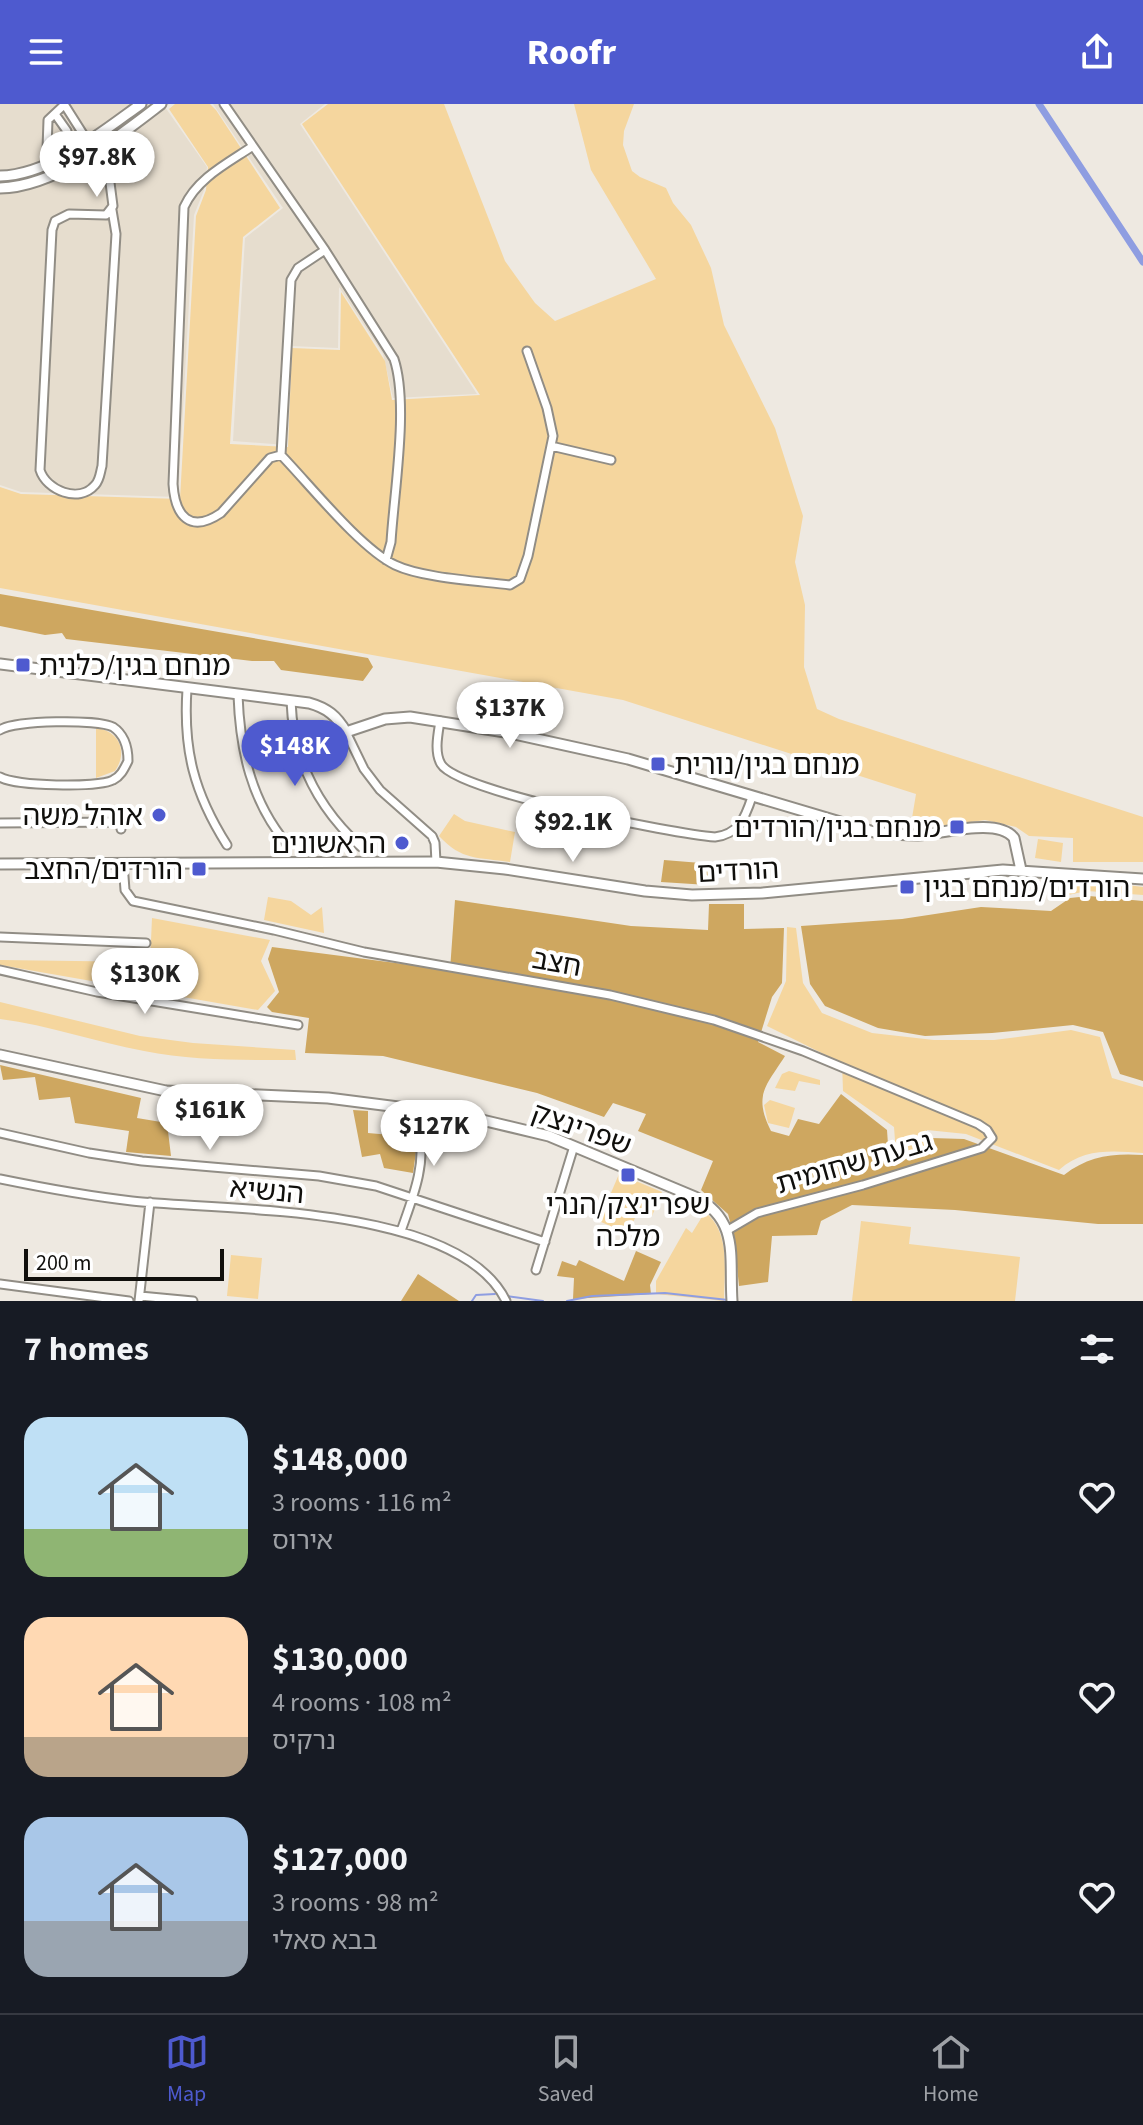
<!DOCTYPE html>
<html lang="en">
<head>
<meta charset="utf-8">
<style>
  body { margin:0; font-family:"Source Sans 3","Noto Sans Hebrew",sans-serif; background:#242831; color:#f1f3f6; height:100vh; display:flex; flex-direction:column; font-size:30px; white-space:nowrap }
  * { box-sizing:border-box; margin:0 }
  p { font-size:26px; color:#9ea1a6 }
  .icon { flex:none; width:44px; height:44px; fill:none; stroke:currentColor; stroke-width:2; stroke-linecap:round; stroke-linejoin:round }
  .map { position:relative; height:1197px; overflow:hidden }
  .details { display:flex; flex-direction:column; background:#171b24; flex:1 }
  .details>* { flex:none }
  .scale { position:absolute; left:24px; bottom:20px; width:200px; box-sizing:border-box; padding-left:8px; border:4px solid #100f0c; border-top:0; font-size:22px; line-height:28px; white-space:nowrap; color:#100f0c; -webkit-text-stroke:6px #fff; paint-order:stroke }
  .price { position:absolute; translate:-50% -68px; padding:0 18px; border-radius:28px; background:#fff; color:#222; font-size:26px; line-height:52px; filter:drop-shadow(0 2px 4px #0008) }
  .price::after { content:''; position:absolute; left:50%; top:48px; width:24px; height:18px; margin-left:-12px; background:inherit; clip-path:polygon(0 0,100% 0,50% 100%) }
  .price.on { background:#4e5acf; color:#fff }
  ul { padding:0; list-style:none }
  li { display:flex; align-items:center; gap:24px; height:200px; padding:0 24px }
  li span { display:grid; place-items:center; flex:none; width:224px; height:160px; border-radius:24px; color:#555 }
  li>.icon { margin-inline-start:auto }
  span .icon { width:96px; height:96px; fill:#fffc; stroke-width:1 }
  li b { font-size:34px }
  h2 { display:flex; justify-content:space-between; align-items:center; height:96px; padding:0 24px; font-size:34px }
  header { display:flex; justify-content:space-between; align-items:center; height:104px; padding:0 24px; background:#4e5acf; color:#fff; font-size:36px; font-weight:800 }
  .tabs { display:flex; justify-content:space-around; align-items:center; height:112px; border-top:2px solid #363941; background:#171b24; font-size:22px; color:#9ea1a6 }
  .tabs a { display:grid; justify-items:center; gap:4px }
  .tabs .on { color:#4e5acf }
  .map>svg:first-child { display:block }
  .built { fill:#e6ddce }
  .green { fill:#f5d69e }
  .forest { fill:#cea760 }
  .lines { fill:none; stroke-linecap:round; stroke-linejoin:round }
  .stream { stroke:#8e9de1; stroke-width:2 }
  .canal { stroke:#8e9de1; stroke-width:7 }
  .minor-casing { stroke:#918d85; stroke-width:11 }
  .tertiary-casing { stroke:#918d85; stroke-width:13 }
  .minor { stroke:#fff; stroke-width:7 }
  .tertiary { stroke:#fff; stroke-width:9 }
  .poi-dot { fill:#4e5acf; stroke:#fff; stroke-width:3 }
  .labels { text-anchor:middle; stroke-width:8; stroke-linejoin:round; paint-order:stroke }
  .poi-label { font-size:28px; fill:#100f0c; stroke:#fff; text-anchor:end }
  .street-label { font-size:28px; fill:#100f0c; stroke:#fff }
</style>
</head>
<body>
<header><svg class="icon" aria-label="menu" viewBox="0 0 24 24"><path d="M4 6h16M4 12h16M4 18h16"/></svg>Roofr<svg class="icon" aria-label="share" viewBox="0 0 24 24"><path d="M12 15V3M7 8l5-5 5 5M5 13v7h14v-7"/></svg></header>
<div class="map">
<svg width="1143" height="1197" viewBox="0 0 1143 1197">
  <rect width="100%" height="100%" fill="#eee9e1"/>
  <path class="built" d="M0 0H169L165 3 207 63 204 86 194 111 178 393 21 388 0 381Z
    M213 0H325L300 20 477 290 393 294 383 250 339 183 338 244 290 242 286 341 233 337 245 134 283 104Z"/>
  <path class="green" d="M175 0H210L216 6 280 104 243 133 230 340 288 343 292 244 340 246 341 188 385 257 392 296 480 291 302 20 328 0H444L505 157 535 199 555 217 656 175 591 66 574 0H634L624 27 623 41 632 67 640 73 666 84 673 99 691 121 711 164 724 221 775 324 803 412 795 458 805 501 804 563 817 605 839 615 1143 713V758H1073V734L1029 732 1016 723 985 716 929 724 911 720 916 690 623 596 0 484V383L21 390 180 395 196 112 206 86 208 63 169 5Z
    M96 624C120 627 128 648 115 667L96 674Z
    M454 710 465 717 515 728 510 758C478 753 462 757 439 732Z
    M1038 735 1063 739 1061 758 1035 754Z
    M1072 774 1143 783V791L1087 787 1068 791Z
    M268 793 291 797 311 811 322 803 324 829 264 816Z
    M152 814 270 836 261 857 275 887 258 906 0 861V856L150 858Z
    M787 823 796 824 803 879 822 909 872 929 934 936H994L1071 926 1100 933 1112 974 1143 983V1049C1111 1047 1084 1044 1059 1066L966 1030 927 1026 924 1043 896 1050 894 1023 843 987 842 959 767 922 786 877Z
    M0 898 140 932 193 939 295 946 296 956C245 956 194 957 144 947 95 938 49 921 0 915Z
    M789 967 820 976V981L799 977 795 987 775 984 782 970Z
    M770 996 795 1004 789 1024 768 1019 764 1001Z
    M619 1070 662 1088 652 1112 638 1107 628 1130 599 1117Z
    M705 1108C731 1129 724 1166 724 1197L656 1190V1177L686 1124 692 1129Z
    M861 1117 911 1123 909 1140 1020 1153 1015 1197H852Z
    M231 1151 262 1154 258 1195 227 1192Z"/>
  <path class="forest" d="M0 490 368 554 373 563 363 577 281 566 274 557H252L66 535 62 529 45 531 0 522Z
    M664 756 701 759 718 769 711 773 708 781 661 778Z
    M1089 792 1143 797V977L1120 970 1103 928 1073 921 992 929 925 932 878 924 825 902 810 880 801 822 902 815 981 803 1051 807 1070 794Z
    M455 796 631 822 708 826 709 800H744V825L784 824 782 879 772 893 758 938 785 952C766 982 753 991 771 1027L789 1032 798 1015 819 1020 841 990 887 1026 889 1055 928 1047 931 1034 964 1035 1064 1071C1088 1052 1113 1049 1143 1051V1120H1098L955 1106 852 1101 821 1117 817 1131 772 1132 768 1178 739 1182 734 1133 728 1110 701 1086 713 1057 638 1027 646 1010 613 999 604 1013 537 989 383 952 305 949 309 914 272 908 267 903 279 888 268 855 272 843 450 866Z
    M0 961 141 994 137 1014 167 1019 171 1052 126 1048 129 1027 75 1019 70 993 39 996 35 973 3 976Z
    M353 1006 368 1007V1029L413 1033 417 1041 413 1069 384 1064 380 1050 362 1053Z
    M636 1147 661 1158 650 1181 651 1190 573 1195 574 1174 557 1172 562 1157 576 1162 579 1156 624 1177Z
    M418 1170 459 1197H401Z"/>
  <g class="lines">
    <path class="stream" d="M506 1192 543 1197
      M472 1197 476 1191 495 1190
      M567 1197 592 1192 665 1189 728 1196"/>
    <path class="canal" d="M1039 0 1143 158"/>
    <g class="minor-casing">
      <path id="minor" d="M64 0 109 71 113 102 106 111 69 110 55 117 52 126 40 366C46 386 79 400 95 381 100 376 100 369 102 362L116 130 112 106
        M224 0 325 146 394 255C409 300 394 388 391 438L386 456
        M55 10 67 27V31L47 45 48 16 64 1
        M253 42C228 59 197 74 184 103L173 380C175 412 190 430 221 409L270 354 281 351
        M325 146 298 164 291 176 281 351C310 381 360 444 395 461 422 474 479 477 510 481L520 475 528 452 553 332 547 304 527 247
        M551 342 611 356
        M187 585C183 646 194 689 227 741
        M238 591C240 646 251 697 287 740
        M291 597C293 656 317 703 361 743
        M440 617C438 630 434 648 441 660 457 688 675 730 715 733 739 730 745 714 752 693
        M0 626C13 616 99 615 113 623 125 631 128 644 128 657 124 665 121 672 113 676 98 684 14 682 0 673
        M346 628 364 665 380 686 432 732 435 739 436 758
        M0 719 120 718 121 725
        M123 759 125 786 133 797 274 826 364 848 610 891 714 916 803 947 978 1020 987 1026 992 1034 982 1044 863 1081 757 1109 728 1126
        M0 833 146 839
        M0 866 97 888 298 921
        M0 1029 89 1049 142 1057 319 1072 376 1082 545 1138
        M0 1075C44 1084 87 1092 132 1097 226 1107 459 1100 506 1197
        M401 1127C411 1098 428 1058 418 1028L426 1020
        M536 1166 574 1042
        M0 1180 129 1197
        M140 1192 193 1197
        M139 1197 150 1098"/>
    </g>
    <g class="tertiary-casing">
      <path id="tertiary" d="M0 72C50 71 102 28 141 0
        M0 84C56 83 118 33 161 0
        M0 560 309 599C327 604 337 612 346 628L385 615 410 613 505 628 628 655 874 728C888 730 903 731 918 731 943 730 997 713 1014 734L1021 766
        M0 760 436 758 505 765 645 787 692 791 762 789 1003 766 1143 775
        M0 951 166 987 328 994 461 1011 549 1032 695 1093C740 1116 729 1153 732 1197"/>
    </g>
    <use href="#minor" class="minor"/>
    <use href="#tertiary" class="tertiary"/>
  </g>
  <g class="poi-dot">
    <rect x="15" y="553" width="16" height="16" rx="4"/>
    <rect x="650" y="652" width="16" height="16" rx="4"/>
    <circle cx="159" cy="711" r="8"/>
    <rect x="949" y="715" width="16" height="16" rx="4"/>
    <circle cx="402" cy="739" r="8"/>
    <rect x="191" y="757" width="16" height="16" rx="4"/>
    <rect x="899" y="775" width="16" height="16" rx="4"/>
    <rect x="620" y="1063" width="16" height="16" rx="4"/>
  </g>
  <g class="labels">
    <g class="poi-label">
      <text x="39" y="571" text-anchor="start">מנחם בגין/כלנית</text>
      <text x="674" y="670" text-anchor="start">מנחם בגין/נורית</text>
      <text x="143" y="721">אוהל משה</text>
      <text x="941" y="733">מנחם בגין/הורדים</text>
      <text x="386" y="749">הראשונים</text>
      <text x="183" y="775">הורדים/החצב</text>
      <text x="923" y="793" text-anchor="start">הורדים/מנחם בגין</text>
      <text x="628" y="1110" text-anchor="middle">שפרינצק/הנרי<tspan x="628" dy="32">מלכה</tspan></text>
    </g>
    <g class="street-label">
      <text transform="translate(738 766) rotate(-3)" y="10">הורדים</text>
      <text transform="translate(557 858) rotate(10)" y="10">חצב</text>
      <text transform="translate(582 1024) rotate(20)" y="10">שפרינצק</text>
      <text transform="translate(854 1058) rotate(-16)" y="10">גבעת שחומית</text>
      <text transform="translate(267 1086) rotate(5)" y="10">הנשיא</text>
    </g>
  </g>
</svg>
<div class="scale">200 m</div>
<b class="price" style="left:97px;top:95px">$97.8K</b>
<b class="price" style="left:510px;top:646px">$137K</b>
<b class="price on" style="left:295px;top:684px">$148K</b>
<b class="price" style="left:573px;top:760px">$92.1K</b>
<b class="price" style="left:145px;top:912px">$130K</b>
<b class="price" style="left:210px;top:1048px">$161K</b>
<b class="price" style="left:434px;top:1064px">$127K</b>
</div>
<section class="details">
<h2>7 homes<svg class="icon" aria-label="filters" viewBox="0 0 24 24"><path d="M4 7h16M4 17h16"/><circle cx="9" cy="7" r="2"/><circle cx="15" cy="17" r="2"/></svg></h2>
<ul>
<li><span style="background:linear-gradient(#bfe0f5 70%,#8fb573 0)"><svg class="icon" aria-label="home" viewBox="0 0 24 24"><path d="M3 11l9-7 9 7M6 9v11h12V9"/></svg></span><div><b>$148,000</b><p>3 rooms · 116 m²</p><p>אירוס</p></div><svg class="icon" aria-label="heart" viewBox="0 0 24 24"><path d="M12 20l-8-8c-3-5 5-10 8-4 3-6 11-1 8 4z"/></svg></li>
<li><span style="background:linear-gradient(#ffd9b3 75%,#b9a48a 0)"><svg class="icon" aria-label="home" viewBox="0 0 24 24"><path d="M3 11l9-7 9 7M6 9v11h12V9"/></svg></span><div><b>$130,000</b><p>4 rooms · 108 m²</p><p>נרקיס</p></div><svg class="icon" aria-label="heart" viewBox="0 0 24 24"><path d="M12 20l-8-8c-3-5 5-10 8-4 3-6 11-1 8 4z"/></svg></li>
<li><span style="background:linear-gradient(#a9c7e8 65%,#9aa5b1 0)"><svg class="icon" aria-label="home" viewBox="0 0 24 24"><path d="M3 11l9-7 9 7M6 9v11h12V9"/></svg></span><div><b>$127,000</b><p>3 rooms · 98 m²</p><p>בבא סאלי</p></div><svg class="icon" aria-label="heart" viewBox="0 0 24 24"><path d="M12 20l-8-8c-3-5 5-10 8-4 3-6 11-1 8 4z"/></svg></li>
</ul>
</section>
<nav class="tabs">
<a class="on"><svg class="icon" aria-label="map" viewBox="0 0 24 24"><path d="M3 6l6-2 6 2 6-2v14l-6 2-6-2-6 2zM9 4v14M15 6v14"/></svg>Map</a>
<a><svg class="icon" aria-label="saved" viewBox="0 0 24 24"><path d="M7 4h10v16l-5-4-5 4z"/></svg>Saved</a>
<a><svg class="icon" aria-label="home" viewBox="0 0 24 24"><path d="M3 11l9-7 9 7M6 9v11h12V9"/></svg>Home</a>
</nav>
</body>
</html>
